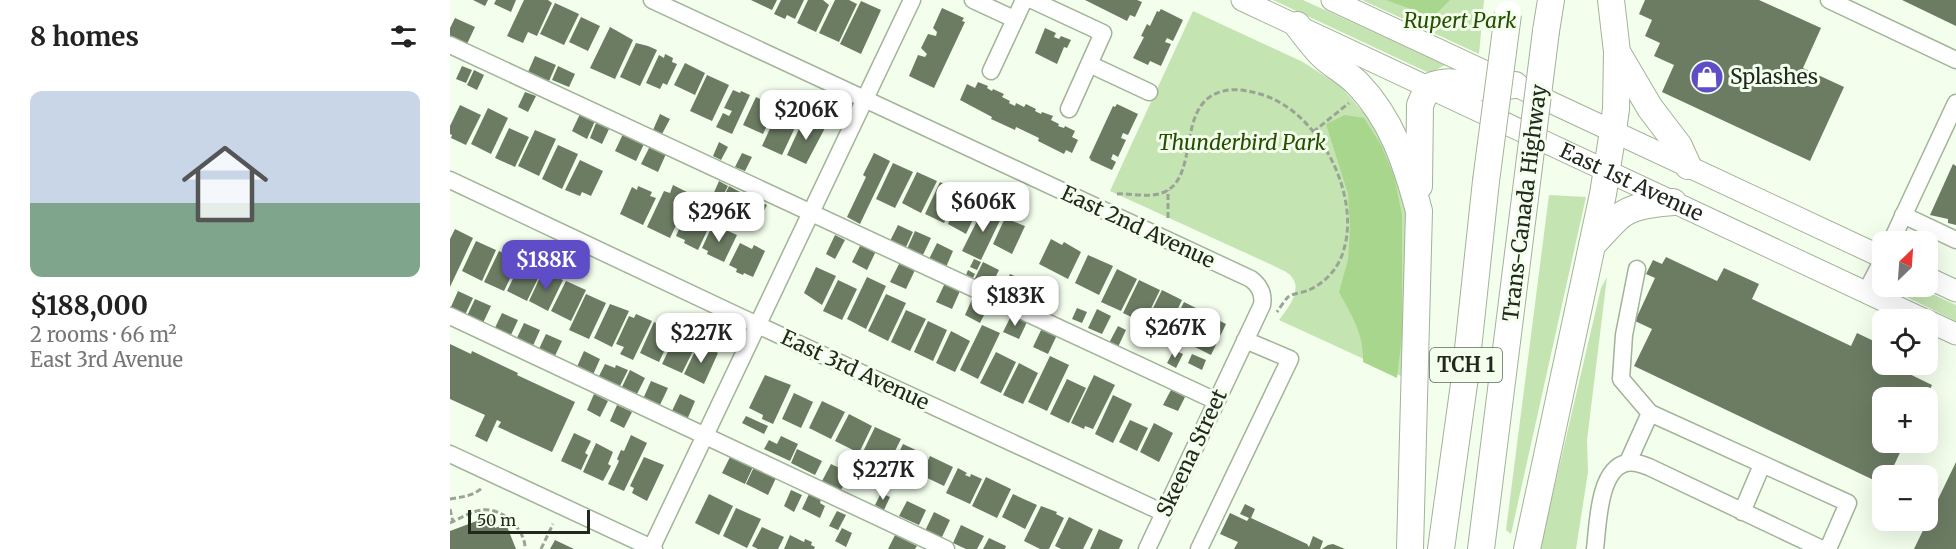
<!DOCTYPE html>
<html lang="en">
<head>
<meta charset="utf-8">
<style>
  body { margin:0; font-family:Merriweather,serif; background:#f2f2f2; color:#222; height:100vh; display:flex; flex-direction:column; font-size:22px; white-space:nowrap }
  * { box-sizing:border-box; margin:0 }
  p { font-size:20px; color:#767676 }
  .icon { flex:none; width:33px; height:33px; fill:none; stroke:currentColor; stroke-width:2; stroke-linecap:round; stroke-linejoin:round }
  .map { position:relative; flex:1; overflow:hidden }
  .side { display:flex; flex-direction:column; background:#fff; width:450px }
  .side>* { flex:none }
  .needle { width:39px; rotate:25deg }
  .buttons { position:absolute; left:1422px; top:231px; display:grid; gap:12px }
  .buttons a { display:grid; place-items:center; width:66px; height:66px; border-radius:12px; background:#fff; box-shadow:0 6px 24px #0002; font-size:30px }
  .scale { position:absolute; left:18px; bottom:15px; width:122px; box-sizing:border-box; padding-left:6px; border:3px solid #21281e; border-top:0; font-size:16px; line-height:21px; white-space:nowrap; color:#21281e; -webkit-text-stroke:4px #f3feed; paint-order:stroke }
  .price { position:absolute; translate:-50% -51px; padding:0 14px; border-radius:12px; background:#fff; color:#222; font-size:20px; line-height:39px; filter:drop-shadow(0 2px 3px #0008) }
  .price::after { content:''; position:absolute; left:50%; top:36px; width:18px; height:14px; margin-left:-9px; background:inherit; clip-path:polygon(0 0,100% 0,50% 100%) }
  .price.current { background:#5e4dc6; color:#fff }
  ul { padding:0; list-style:none }
  li { display:grid; align-content:center; gap:12px; height:318px; padding:0 30px }
  li span { display:grid; place-items:center; height:186px; border-radius:12px; color:#555 }
  li>.icon { margin-inline-start:auto }
  span .icon { width:108px; height:108px; fill:#fffc; stroke-width:1 }
  li b { font-size:26px }
  h2 { display:flex; justify-content:space-between; align-items:center; height:72px; padding:0 30px; font-size:26px }
  main { display:flex; flex:1; min-height:0 }
  .map>svg:first-child { display:block }
  .green { fill:#c4e4b1 }
  .forest { fill:#a8d68d }
  .building { fill:#6c7c63 }
  .lines { fill:none; stroke-linecap:round; stroke-linejoin:round }
  .minor-casing { stroke:#a1b398; stroke-width:19 }
  .major-casing { stroke:#a1b398; stroke-width:23 }
  .highway-casing { stroke:#a1b398; stroke-width:28 }
  .path { stroke:#9aa395; stroke-width:3; stroke-dasharray:6 3; stroke-linecap:butt }
  .minor { stroke:#fff; stroke-width:16 }
  .major { stroke:#fff; stroke-width:21 }
  .highway { stroke:#fff; stroke-width:26 }
  .highway-bridge-casing { stroke:#a1b398; stroke-width:28; stroke-linecap:butt }
  .highway-bridge { stroke:#fff; stroke-width:26 }
  .labels { text-anchor:middle; stroke-width:6; stroke-linejoin:round; paint-order:stroke }
  .shield { fill:#f3feed; stroke:#60685c; stroke-width:1.5 }
  .shield-label { font-size:20px; font-weight:bold; fill:#21281e }
  .park-label { font-size:21px; font-style:italic; fill:#264e00; stroke:#f3feed }
  .poi-label { font-size:21px; fill:#21281e; stroke:#f3feed; text-anchor:start }
  .street-label { font-size:21px; fill:#21281e; stroke:#f3feed }
</style>
</head>
<body>
<main>
<section class="side">
<h2>8 homes<svg class="icon" aria-label="filters" viewBox="0 0 24 24"><path d="M4 7h16M4 17h16"/><circle cx="9" cy="7" r="2"/><circle cx="15" cy="17" r="2"/></svg></h2>
<ul>
<li><span style="background:linear-gradient(#c9d6e8 60%,#7fa58c 0)"><svg class="icon" aria-label="home" viewBox="0 0 24 24"><path d="M3 11l9-7 9 7M6 9v11h12V9"/></svg></span><div><b>$188,000</b><p>2 rooms · 66 m²</p><p>East 3rd Avenue</p></div></li>
</ul>
</section>
<div class="map">
<svg width="1506" height="549" viewBox="0 0 1506 549">
  <rect width="100%" height="100%" fill="#f3feed"/>
  <path class="green" d="M823 0H853L995 65 980 73 977 72Z
    M912 0H1034L1029 54Z
    M743 11 853 62 890 86 927 128 950 176 958 216 953 377 829 320C838 308 855 288 839 274 834 270 827 268 822 265L660 191Z
    M1099 195 1136 197 1061 534 1056 530Z
    M1157 277 1137 440 1138 472 1126 549H1090L1151 288Z
    M1436 287H1467L1506 305V321Z"/>
  <path class="forest" d="M936 0H1000L983 17Z
    M895 115 914 118 931 145 944 176 952 215V335L947 378 913 362C914 334 902 316 889 292L898 260 900 228 898 194 876 124Z"/>
  <path class="building" d="M23 0H38L35 6Z
    M46 0H66L61 12 44 4Z
    M74 0H98L102 3 87 36 78 32 73 43 57 36Z
    M301 0H327L322 10Z
    M331 0H354L345 19 337 15 335 19 324 14Z
    M358 0H373L379 5 366 32 347 23Z
    M385 0H399L407 4 389 42 369 33Z
    M635 0H687L692 2 685 17 680 15 677 21Z
    M1195 0H1309L1371 28 1353 68 1394 87 1360 161 1212 92 1224 65 1204 56 1210 43 1195 36 1202 20 1189 14Z
    M1452 0H1506V26Z
    M411 1 431 10 411 54 390 44Z
    M105 3 129 14 114 45 90 34Z
    M492 8 514 18 512 21 515 22 484 88 459 76 468 55 475 57 477 54 471 48 478 34 486 36 487 32 483 28Z
    M711 9 733 20 723 41 717 38 715 42 721 44 711 66 700 61 698 65 683 58 694 37 691 36 697 24 700 26 707 11 709 12Z
    M131 17 150 26 138 51 119 42Z
    M5 18 25 27 17 44 0 36V28Z
    M160 27 183 40 165 79 140 68Z
    M595 28 606 33 604 37 609 39 611 36 621 40 617 48 614 47 607 64 585 53Z
    M186 43 198 46 207 50 190 86 170 77Z
    M215 54 223 58 222 62 227 64 217 85 213 83 210 89 196 83 209 55 214 58Z
    M85 56 106 65 99 81 78 72Z
    M235 63 255 73 245 95 224 85Z
    M12 66 22 70 16 83 6 79Z
    M108 66 125 74 119 87 102 80Z
    M24 70 34 75 27 90 17 85Z
    M257 75 279 85 262 121 240 111Z
    M528 82 538 86 537 88 542 91 543 89 554 94 552 97 560 101 559 103 565 106 566 103 574 107 576 104 586 109 585 111 591 114 592 112 603 116 601 120 609 124 608 126 614 128 615 126 625 131 622 137 628 140 622 153 616 150 614 154 588 141 589 138 566 127 565 130 541 119 542 117 510 100 517 84 525 88Z
    M283 90 290 93 291 91 300 95 282 134 266 127 273 113 279 116 282 111 274 108Z
    M75 92 86 96 78 112 68 107Z
    M306 97 326 107 313 134 293 125Z
    M667 104 688 114 678 135 673 133 671 138 676 140 668 157 663 154 661 159 666 162 662 170 640 160 641 159 639 158 663 106 665 107Z
    M10 105 31 115 16 145 1 138 2 135 0 134V126Z
    M38 108 58 118 41 154 21 144Z
    M329 109 349 119 332 155 312 146Z
    M130 114 145 121 137 139 122 131Z
    M210 114 220 119 212 134 203 130Z
    M354 118 375 128 356 164 337 155Z
    M146 123 159 129 152 144 140 138Z
    M59 128 79 137 65 167 45 158Z
    M85 130 106 139 89 176 68 166Z
    M173 134 194 144 186 161 165 151Z
    M269 142 278 147 271 160 263 156Z
    M108 145 128 154 112 189 92 179Z
    M200 146 216 154 208 172 191 164Z
    M292 153 302 157 295 171 285 167Z
    M424 153 440 161 410 224 397 217 416 177 413 175Z
    M130 160 153 171 141 196 132 192 130 196 115 190Z
    M443 163 463 172 445 208 426 199Z
    M1503 164 1506 166V225L1498 223V219L1480 215Z
    M467 172 487 181 471 213 452 203Z
    M269 181 278 186 270 201 262 197Z
    M490 182 509 192 494 223 475 214Z
    M223 185 241 194 220 238 197 227 214 191 220 193Z
    M188 186 202 192 200 196 206 198 193 225 170 214 182 187 187 190Z
    M279 186 290 192 283 207 271 202Z
    M513 192 532 201 516 234 498 224Z
    M306 200 317 205 309 220 299 215Z
    M535 205 553 214 531 260 512 251Z
    M239 206 256 214 250 225 258 229 248 250 234 243 235 240 226 236Z
    M555 218 575 226 562 254 543 244Z
    M448 225 463 232 455 249 440 241Z
    M262 226 274 232 276 230 287 235 274 262 257 254 258 251 252 248Z
    M5 229 23 238 0 287V239Z
    M465 231 481 238 472 257 457 249Z
    M385 235 395 240 385 259 376 254Z
    M601 239 612 245 614 242 631 252 618 279 589 264Z
    M26 241 46 250 32 281 12 271Z
    M290 243 302 249 304 245 315 251 303 277 294 273 293 275 286 272 287 269 279 265Z
    M487 243 503 251 496 267 479 259Z
    M411 244 426 251 417 270 402 262Z
    M49 251 69 260 54 291 34 282Z
    M638 255 663 266 649 295 625 283Z
    M1216 257 1267 281 1274 268 1309 284 1302 299 1401 346 1407 333 1432 345V364H1439L1482 385 1476 398H1432V442H1455L1439 476H1432V484L1184 366 1202 329 1185 321 1205 278 1196 274 1203 260 1212 264Z
    M524 259 531 262 527 270 520 267Z
    M72 260 92 270 77 301 57 291Z
    M450 262 465 270 456 289 440 282Z
    M533 262 549 270 540 288 524 280Z
    M366 267 386 276 372 305 354 293Z
    M667 269 687 279 671 311 651 302Z
    M518 270 525 274 523 278 516 275Z
    M93 271 113 280 98 311 79 301Z
    M560 274 578 282 568 301 551 293Z
    M417 277 436 286 416 329 397 319Z
    M388 280 407 289 392 320 373 311Z
    M689 280 710 290 694 323 673 313Z
    M116 281 136 290 121 321 101 311Z
    M495 283 510 291 502 309 486 302Z
    M712 290 732 300 716 334 695 324Z
    M8 291 23 298 14 317 0 309Z
    M136 294 156 303 139 339 119 330Z
    M436 294 456 303 438 341 418 331Z
    M523 297 539 305 530 323 515 315Z
    M25 299 41 306 32 325 16 318Z
    M734 302 754 312 739 344 718 334Z
    M160 304 179 311 162 347 144 338Z
    M627 308 637 312 632 323 622 319Z
    M647 309 661 316 652 334 638 328Z
    M456 310 476 319 460 351 441 342Z
    M52 313 68 320 60 337 44 330Z
    M186 314 202 321 183 360 170 354 174 347 166 344 179 316 184 318Z
    M562 314 577 322 569 339 553 332Z
    M756 314 776 324 761 355 741 345Z
    M478 321 497 330 483 361 464 352Z
    M204 322 224 331 209 362 190 353Z
    M74 323 90 330 82 348 66 340Z
    M532 325 550 333 528 379 510 370Z
    M668 326 676 330 668 347 659 343Z
    M592 328 607 335 598 354 583 347Z
    M501 331 520 341 505 372 486 363Z
    M227 333 247 343 232 373 212 364Z
    M96 334 112 341 104 358 88 351Z
    M249 343 268 353 254 384 234 374Z
    M0 344 21 354 22 351 68 373 67 375 125 402 102 452 48 427 51 422 47 420 37 442 25 436 35 415 0 399Z
    M724 350 733 354 726 368 717 363Z
    M134 351 150 359 142 377 126 369Z
    M546 352 566 362 551 393 530 383Z
    M742 354 756 360 752 370 738 363Z
    M600 356 619 365 597 411 578 402Z
    M569 363 588 373 573 404 553 395Z
    M155 364 165 368 166 365 178 370 169 388 148 378Z
    M180 370 195 378 186 396 171 389Z
    M315 375 341 385 323 424 312 419 313 415 299 408Z
    M644 375 665 385 643 429 635 426 634 429 621 423Z
    M617 379 636 388 619 423 600 414Z
    M201 381 218 388 209 407 193 399Z
    M721 390 735 397 728 411 713 405Z
    M344 393 363 402 351 428 332 419Z
    M144 394 158 401 150 417 137 410Z
    M230 394 245 401 237 420 221 413Z
    M663 395 682 404 663 443 645 434Z
    M372 401 395 412 381 439 359 428Z
    M167 405 182 412 174 428 160 421Z
    M399 414 422 426 409 453 385 441Z
    M296 416 318 426 314 434 292 423Z
    M680 420 698 428 687 451 669 442Z
    M704 423 723 433 709 462 690 452Z
    M425 427 451 439 432 477 407 464Z
    M124 433 141 441 135 453 138 455 131 470 111 461Z
    M181 435 197 443 174 491 158 484 169 461 167 459 171 450 174 451Z
    M331 436 348 444 340 461 314 449 319 440 327 444Z
    M146 443 163 452 158 464 161 466 153 481 133 472Z
    M453 444 468 451 467 453 473 455 464 474 451 468 449 473 441 469Z
    M347 449 372 461 365 475 341 463Z
    M480 456 503 467 494 486 471 475Z
    M194 457 214 465 197 501 182 493 184 488 180 486Z
    M280 457 303 467 295 484 272 473Z
    M1506 462V549H1464Z
    M381 464 400 473 391 490 372 481Z
    M304 467 326 478 318 495 296 484Z
    M508 468 517 473 515 475 520 477 521 474 532 479 520 504 496 493Z
    M536 477 561 489 547 518 522 506Z
    M341 490 352 495 344 512 334 506Z
    M431 493 440 497 434 510 425 505Z
    M259 494 283 506 269 535 245 523Z
    M359 494 371 499 370 503 375 506 370 518 352 509Z
    M563 494 587 505 575 529 552 517Z
    M457 501 476 510 469 525 449 516Z
    M795 504 805 509 801 518 857 544 859 547 863 536 873 541 870 549H784L788 542 770 534 780 513 797 521 799 518 790 514Z
    M591 506 607 512 606 514 614 518 599 549H590L574 541Z
    M286 508 311 519 297 548 273 536Z
    M387 511 396 515 388 530 379 526Z
    M484 512 500 520 491 539 475 531Z
    M40 516 45 528 56 524 66 549H0V531Z
    M619 517 643 529 633 549H611L605 546Z
    M511 525 534 536 527 549H516L503 543Z
    M312 527 334 537 328 549H308L302 546Z
    M392 528 402 533 396 547 385 541Z
    M649 529 673 540 669 549H640Z
    M340 535 354 542 355 539 362 542 361 545 365 547 364 549H334Z
    M445 535 467 546 465 549H438Z
    M539 538 556 546 555 549H533Z
    M105 540 124 549H100Z
    M883 544 895 549H872L878 545Z"/>
  <g class="lines">
    <g class="minor-casing">
      <path id="minor" d="M202 0 801 279C810 286 814 294 812 305L697 549
        M523 0 564 19
        M582 0 653 33 619 109
        M1379 0 1506 60
        M0 45 766 401
        M639 64 699 92
        M541 71 574 0
        M0 180 284 314 714 513
        M1453 215 1506 240
        M1441 242 1506 103
        M1187 269 1174 335 1171 379 1200 413
        M1416 292 1432 261
        M0 316 496 549
        M0 454 204 549
        M1178 462 1200 413 1398 503 1378 549
        M1292 512 1312 465
        M201 549 462 0
        M749 549 840 359 795 340
        M1145 549C1148 526 1148 470 1176 463 1184 461 1192 464 1199 467L1372 549"/>
    </g>
    <g class="major-casing">
      <g id="major">
        <path id="s1" d="M792 0 1475 320"/>
        <path d="M882 0 1432 257"/>
        <path d="M1478 278 1506 291"/>
        <path d="M1478 321 1506 334"/>
      </g>
    </g>
    <g class="highway-casing">
      <path id="highway" d="M847 25C856 36 864 48 874 57 884 66 897 73 907 83 942 119 956 163 969 211L960 549
        M1096 31 1101 0
        M1167 52 1200 108 1229 146 1238 166
        M969 186 970 105 978 87C999 78 1009 84 1030 87 1041 88 1054 86 1065 85
        M1142 245C1151 236 1159 226 1169 217 1183 205 1205 204 1223 202
        M991 549 1015 377 1036 181
        M1031 549 1075 198
        M1077 549 1153 194 1163 131 1166 109 1167 52 1161 0"/>
    </g>
    <path class="path" d="M863 132 899 103
      M667 194C681 193 698 198 712 193 751 179 725 106 770 92 782 88 794 90 806 93 865 106 911 191 894 249 889 268 876 282 859 290 853 293 844 293 838 297 834 301 830 308 827 312
      M718 218V190
      M0 499C12 497 24 496 33 487
      M0 509 3 522
      M0 523C9 519 22 511 32 510 52 507 76 530 75 549
      M91 549 103 524"/>
    <use href="#minor" class="minor"/>
    <use href="#major" class="major"/>
    <use href="#highway" class="highway"/>
    <g class="highway-bridge-casing">
      <path id="highway-bridge" d="M1036 181 1058 14
        M1075 198 1096 31"/>
    </g>
    <use href="#highway-bridge" class="highway-bridge"/>
  </g>
  <defs>
    <g id="shop-disc" transform="scale(1.725)"><circle r="9.5" fill="#5e4dc6" stroke="#f3feed"/><path d="M-5-2.5h2.3a2.7 3.5 0 0 1 5.4 0H5L5.5 6h-11ZM-1.5-2.5h3a1.5 2.3 0 0 0-3 0Z" fill="#fff"/></g>
  </defs>
  <g fill-rule="evenodd">
    <use href="#shop-disc" x="1257" y="77"/>
  </g>
  <g class="labels">
    <rect class="shield" x="980" y="348" width="72" height="34" rx="4.5"/>
    <g class="shield-label">
      <text x="1016" y="372">TCH 1</text>
    </g>
    <g class="park-label">
      <text x="1010" y="28">Rupert Park</text>
      <text x="792" y="150">Thunderbird Park</text>
    </g>
    <g class="poi-label">
      <text x="1280" y="84">Splashes</text>
    </g>
    <g class="street-label">
      <text dy="7" stroke="none"><textPath href="#s1" startOffset="430">East 1st Avenue</textPath></text>
      <text transform="translate(1075 203) rotate(-83)" y="7">Trans-Canada Highway</text>
      <text transform="translate(688 227) rotate(25)" y="7">East 2nd Avenue</text>
      <text transform="translate(405 370) rotate(25)" y="7">East 3rd Avenue</text>
      <text transform="translate(742 453) rotate(-65)" y="7">Skeena Street</text>
    </g>
  </g>
</svg>
<div class="buttons">
<a><svg class="needle" viewBox="-14 -14 28 28"><path d="M0-13l5 13h-10z" fill="#e53935"/><path d="M0 13l5-13h-10z" fill="#767676"/></svg></a>
<a><svg class="icon" aria-label="locate" viewBox="0 0 24 24"><circle cx="12" cy="12" r="6"/><path d="M12 2v4M12 18v4M2 12h4M18 12h4"/></svg></a>
<a>+</a>
<a>−</a>
</div>
<div class="scale">50 m</div>
<b class="price" style="left:356px;top:141px">$206K</b>
<b class="price" style="left:533px;top:233px">$606K</b>
<b class="price" style="left:269px;top:243px">$296K</b>
<b class="price current" style="left:96px;top:291px">$188K</b>
<b class="price" style="left:565px;top:327px">$183K</b>
<b class="price" style="left:725px;top:359px">$267K</b>
<b class="price" style="left:251px;top:364px">$227K</b>
<b class="price" style="left:433px;top:501px">$227K</b>
</div>
</main>
</body>
</html>
